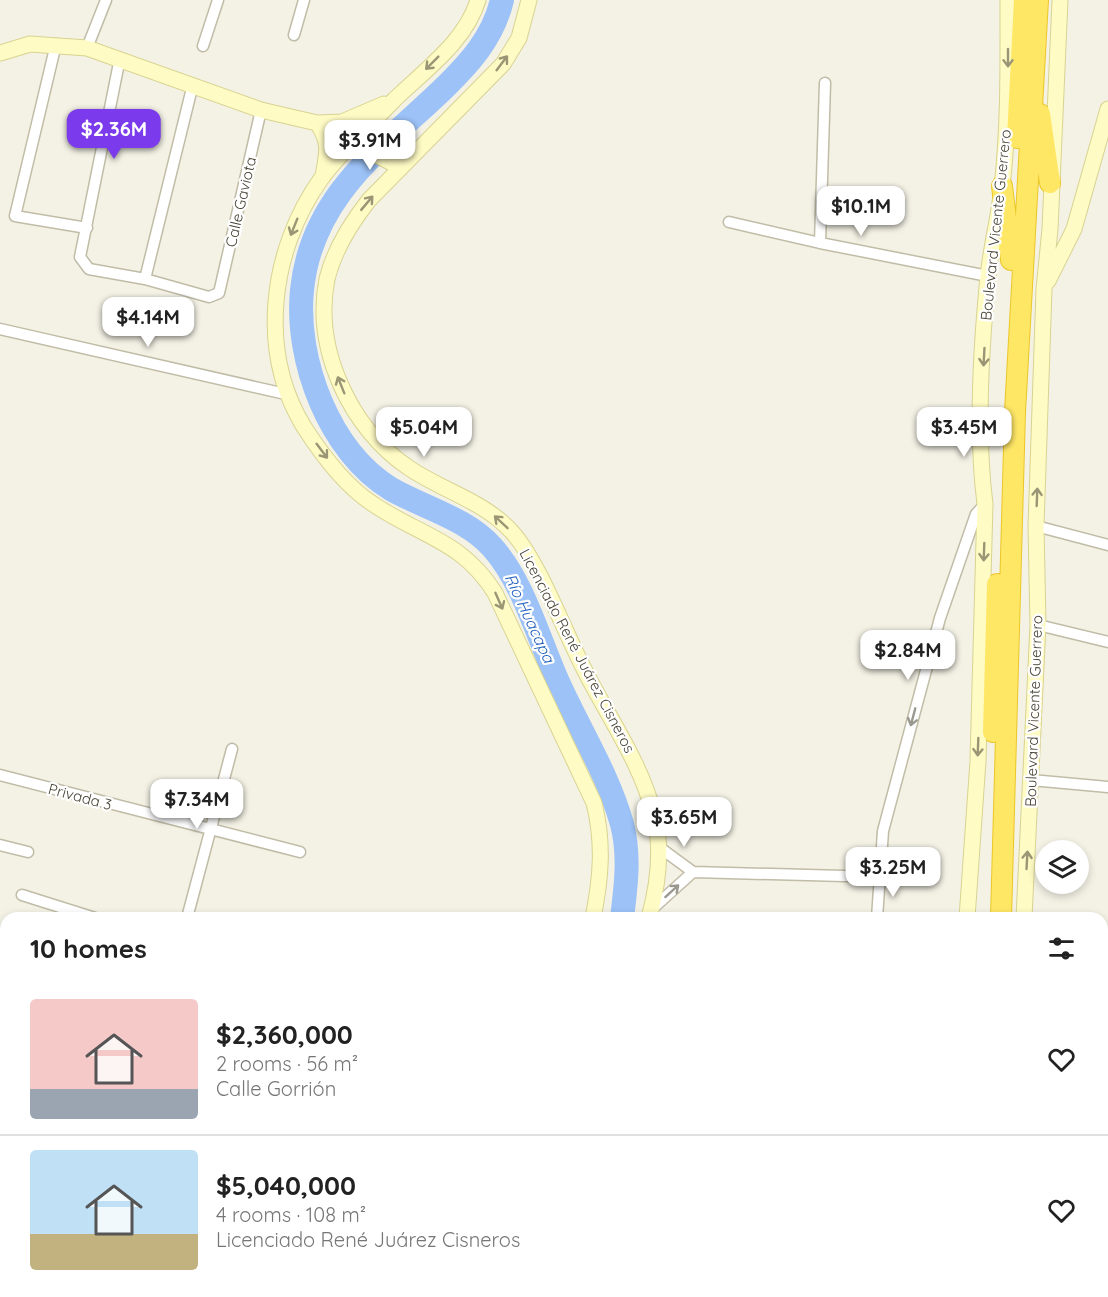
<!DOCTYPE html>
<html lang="en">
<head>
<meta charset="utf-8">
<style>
  body { margin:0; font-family:Quicksand,sans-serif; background:#f6f6f6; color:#222; height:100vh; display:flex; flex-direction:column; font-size:22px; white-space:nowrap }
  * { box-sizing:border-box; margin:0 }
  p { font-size:20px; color:#767676 }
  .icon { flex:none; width:33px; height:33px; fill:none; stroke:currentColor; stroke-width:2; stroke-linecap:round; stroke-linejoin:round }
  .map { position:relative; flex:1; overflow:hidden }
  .side { position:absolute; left:0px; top:912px; width:1108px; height:386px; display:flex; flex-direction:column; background:#fff; border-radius:18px 18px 0 0; box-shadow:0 3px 9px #0003 }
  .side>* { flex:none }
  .buttons { position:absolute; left:1035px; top:840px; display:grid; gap:12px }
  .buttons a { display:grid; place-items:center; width:54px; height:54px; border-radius:50%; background:#fff; box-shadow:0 3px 9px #0003; font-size:30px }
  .price { position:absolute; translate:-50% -51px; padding:0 14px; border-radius:12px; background:#fff; color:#222; font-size:20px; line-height:39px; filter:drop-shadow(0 2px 3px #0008) }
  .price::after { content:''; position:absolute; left:50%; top:36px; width:18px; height:14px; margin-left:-9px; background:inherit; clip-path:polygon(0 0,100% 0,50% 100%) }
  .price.active { background:#7c3aed; color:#fff }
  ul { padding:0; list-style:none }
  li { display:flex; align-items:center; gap:18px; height:150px; padding:0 30px }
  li+li { border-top:2px solid #e0e0e0 }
  li span { display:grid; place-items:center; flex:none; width:168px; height:120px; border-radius:6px; color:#555 }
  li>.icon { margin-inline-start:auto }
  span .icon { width:72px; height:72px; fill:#fffc; stroke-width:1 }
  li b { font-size:26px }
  h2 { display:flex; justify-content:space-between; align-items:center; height:72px; padding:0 30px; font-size:26px }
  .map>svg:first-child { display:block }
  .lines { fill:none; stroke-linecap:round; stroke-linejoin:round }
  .river { stroke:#9cc2f7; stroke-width:24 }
  .street-casing { stroke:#c1bca7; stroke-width:13 }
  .secondary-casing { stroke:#d8d391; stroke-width:17 }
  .highway-casing { stroke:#ebc628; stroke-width:22 }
  .street { stroke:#fff; stroke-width:10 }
  .secondary { stroke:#fffbc5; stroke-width:15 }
  .highway { stroke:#ffe766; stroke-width:20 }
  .oneway { stroke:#9a9675 }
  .oneway2 { stroke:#9a988f }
  .labels { text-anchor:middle; stroke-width:4.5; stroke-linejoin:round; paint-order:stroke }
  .street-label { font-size:15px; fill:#484334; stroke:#fff }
  .water-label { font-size:16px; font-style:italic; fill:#2361bd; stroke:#fff }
</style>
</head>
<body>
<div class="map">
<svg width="1108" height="1297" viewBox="0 0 1108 1297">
  <rect width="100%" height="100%" fill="#f4f2e5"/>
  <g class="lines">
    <path class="river" d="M502 0C493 38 469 64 441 91 379 150 311 198 302 290 295 360 329 451 391 489 424 508 466 518 492 547 523 581 539 640 558 682 579 729 608 774 622 824 630 855 626 886 622 918
      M630 1297V1292"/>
    <g class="street-casing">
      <path id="street" d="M294 35 304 0
        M56 44 15 216 87 228
        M203 46 218 0
        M87 48 106 0
        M120 58 80 257 89 269 145 279 209 297 219 293 261 110
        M729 222 820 243 988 276
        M820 243 825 83
        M145 279 193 84
        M0 329 290 395
        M1036 526 1108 545
        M1038 625 1108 642
        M0 775 300 852
        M1031 780 1108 787
        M0 845 28 852
        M659 847 693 872 880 877
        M22 895 95 918
        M651 910 693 872
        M187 918 232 749
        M877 918 883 831 940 618 976 514 985 504
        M1102 1121 1108 1122
        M0 1205 6 1191
        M1102 1239 1108 1257
        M450 1292 457 1297
        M73 1297 75 1292
        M810 1297 814 1292"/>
    </g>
    <g class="secondary-casing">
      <path id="secondary" d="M478 0C466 41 425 70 395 99 370 125 342 150 321 179 271 249 257 350 304 427 322 455 345 486 373 504 420 536 462 540 495 593L594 803C604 843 601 878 593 918
        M529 0 519 38 503 64 369 200C351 223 334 250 327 279 313 350 351 429 409 468 443 491 484 501 512 532 539 562 564 631 584 669 608 717 641 762 654 815 663 849 658 885 649 918
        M0 53 30 44 87 48 261 110 317 123 401 168
        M317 123C331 143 327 153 323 176
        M319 123 342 122 384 104
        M1048 281 1074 229 1108 109
        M967 918 978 761 985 504C976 434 981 347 988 277 991 246 999 217 1002 187 1009 125 1008 62 1008 0
        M1024 918 1038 625 1036 526 1044 289 1050 229 1060 0
        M656 1292 657 1297
        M609 1297V1292
        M952 1297V1292
        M1007 1297 1008 1292"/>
    </g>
    <g class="highway-casing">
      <path id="highway" d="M1040 114 1050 183
        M1017 138 1024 0
        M1002 186 1011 260
        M993 732 997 584
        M1001 918 1015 412 1038 0
        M965 1297V1292
        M982 1297 983 1292"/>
    </g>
    <use href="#street" class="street"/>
    <use href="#secondary" class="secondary"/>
    <use href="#highway" class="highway"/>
  </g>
  <defs><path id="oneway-shaft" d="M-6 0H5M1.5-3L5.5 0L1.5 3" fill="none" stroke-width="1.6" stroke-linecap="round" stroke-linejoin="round" transform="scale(1.5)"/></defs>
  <g class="oneway">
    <use href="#oneway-shaft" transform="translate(1008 58) rotate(90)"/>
    <use href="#oneway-shaft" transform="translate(432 63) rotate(135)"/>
    <use href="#oneway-shaft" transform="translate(502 63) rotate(-53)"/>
    <use href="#oneway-shaft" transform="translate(367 203) rotate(-50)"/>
    <use href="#oneway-shaft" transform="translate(294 227) rotate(112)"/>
    <use href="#oneway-shaft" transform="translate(984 357) rotate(93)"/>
    <use href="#oneway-shaft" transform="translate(341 385) rotate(-112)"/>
    <use href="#oneway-shaft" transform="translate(322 451) rotate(53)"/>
    <use href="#oneway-shaft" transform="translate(1037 497) rotate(-88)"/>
    <use href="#oneway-shaft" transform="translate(501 522) rotate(-137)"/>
    <use href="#oneway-shaft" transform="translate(984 552) rotate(92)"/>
    <use href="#oneway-shaft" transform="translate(499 601) rotate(66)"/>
    <use href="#oneway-shaft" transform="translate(978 747) rotate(92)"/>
    <use href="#oneway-shaft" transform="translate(1027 860) rotate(-87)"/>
  </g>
  <g class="oneway2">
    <use href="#oneway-shaft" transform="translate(913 717) rotate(105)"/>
    <use href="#oneway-shaft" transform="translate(672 891) rotate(-42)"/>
  </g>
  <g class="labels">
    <g class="street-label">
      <text transform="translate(241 202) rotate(-77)" y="5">Calle Gaviota</text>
      <text transform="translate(996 225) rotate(-84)" y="5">Boulevard Vicente Guerrero</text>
      <text transform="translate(577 651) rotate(62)" y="5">Licenciado René Juárez Cisneros</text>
      <text transform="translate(1034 711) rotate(-88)" y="5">Boulevard Vicente Guerrero</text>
      <text transform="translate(80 797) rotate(15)" y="5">Privada 3</text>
    </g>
    <g class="water-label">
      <text transform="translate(530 618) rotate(65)" y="6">Río Huacapa</text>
    </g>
  </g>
</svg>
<div class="buttons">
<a><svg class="icon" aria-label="layers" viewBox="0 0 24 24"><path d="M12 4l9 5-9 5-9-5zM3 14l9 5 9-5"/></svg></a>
</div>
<b class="price active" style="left:114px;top:160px">$2.36M</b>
<b class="price" style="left:370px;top:171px">$3.91M</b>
<b class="price" style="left:861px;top:237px">$10.1M</b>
<b class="price" style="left:148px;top:348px">$4.14M</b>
<b class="price" style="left:424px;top:458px">$5.04M</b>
<b class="price" style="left:964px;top:458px">$3.45M</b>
<b class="price" style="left:908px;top:681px">$2.84M</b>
<b class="price" style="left:197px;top:830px">$7.34M</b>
<b class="price" style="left:684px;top:848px">$3.65M</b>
<b class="price" style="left:893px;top:898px">$3.25M</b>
<section class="side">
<h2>10 homes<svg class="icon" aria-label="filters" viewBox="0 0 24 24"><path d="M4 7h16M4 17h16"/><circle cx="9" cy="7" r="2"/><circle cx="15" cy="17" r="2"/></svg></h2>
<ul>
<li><span style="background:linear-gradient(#f6c9c9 75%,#9aa5b1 0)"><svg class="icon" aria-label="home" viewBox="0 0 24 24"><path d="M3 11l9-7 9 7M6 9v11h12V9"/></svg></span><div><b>$2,360,000</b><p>2 rooms · 56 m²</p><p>Calle Gorrión</p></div><svg class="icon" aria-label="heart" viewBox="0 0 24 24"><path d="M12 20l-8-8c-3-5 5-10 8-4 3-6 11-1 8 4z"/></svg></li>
<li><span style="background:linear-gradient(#bfe0f5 70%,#c2b280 0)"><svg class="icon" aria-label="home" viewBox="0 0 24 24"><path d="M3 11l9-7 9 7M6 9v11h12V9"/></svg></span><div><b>$5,040,000</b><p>4 rooms · 108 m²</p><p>Licenciado René Juárez Cisneros</p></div><svg class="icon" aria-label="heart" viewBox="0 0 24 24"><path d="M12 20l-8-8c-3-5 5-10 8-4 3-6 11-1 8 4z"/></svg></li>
</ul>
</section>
</div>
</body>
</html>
